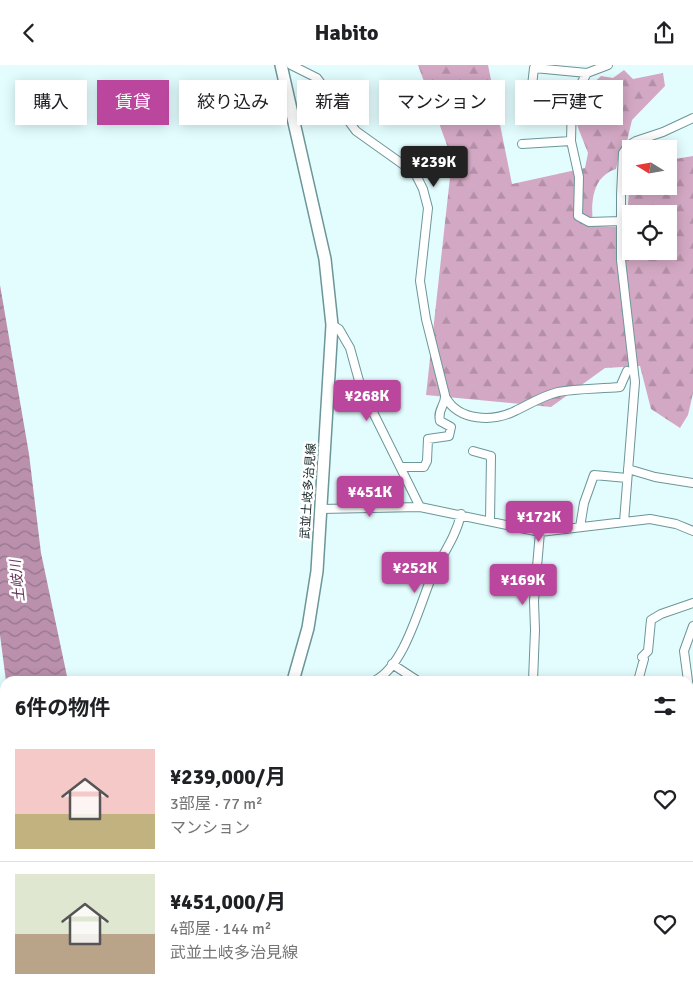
<!DOCTYPE html>
<html lang="ja">
<head>
<meta charset="utf-8">
<style>
  body { margin:0; font-family:Signika,"Noto Sans JP",sans-serif; background:#f6f6f6; color:#202124; height:100vh; display:flex; flex-direction:column; font-size:19px; white-space:nowrap }
  * { box-sizing:border-box; margin:0 }
  p { font-size:16px; color:#757577 }
  .icon { flex:none; width:28px; height:28px; fill:none; stroke:currentColor; stroke-width:2; stroke-linecap:round; stroke-linejoin:round }
  .map { position:relative; flex:1; overflow:hidden }
  .drawer { position:absolute; left:0px; top:611px; width:694px; height:321px; display:flex; flex-direction:column; background:#fff; border-radius:15px 15px 0 0; box-shadow:0 2px 12px #0003 }
  .drawer>* { flex:none }
  .guide { position:absolute; left:15px; top:15px; width:664px; height:45px; display:flex; gap:10px }
  .needle { width:32px; rotate:281deg }
  .buttons { position:absolute; left:622px; top:75px; display:grid; gap:10px }
  .buttons a { display:grid; place-items:center; width:55px; height:55px; border-radius:0px; background:#fff; box-shadow:0 2px 12px #0003; font-size:25px }
  .price { position:absolute; translate:-50% -42px; padding:0 11px; border-radius:5px; background:#bb469d; color:#fff; font-size:16px; line-height:32px; filter:drop-shadow(0 1px 2px #0008) }
  .price::after { content:''; position:absolute; left:50%; top:30px; width:15px; height:11px; margin-left:-8px; background:inherit; clip-path:polygon(0 0,100% 0,50% 100%) }
  .price.selected { background:#222; color:#fff }
  ul { padding:0; list-style:none }
  li { display:flex; align-items:center; gap:15px; height:125px; padding:0 15px }
  li+li { border-top:1px solid #e0e0e0 }
  li span { display:grid; place-items:center; flex:none; width:140px; height:100px; border-radius:0px; color:#555 }
  li>.icon { margin-inline-start:auto }
  span .icon { width:60px; height:60px; fill:#fffc; stroke-width:1 }
  li b { font-size:21px }
  h2 { display:flex; justify-content:space-between; align-items:center; height:60px; padding:0 15px; font-size:21px }
  .pill { padding:0 18px; border-radius:0px; background:#fff; box-shadow:0 2px 12px #0003; font-size:18px; line-height:45px }
  .pill.selected { background:#bb469d; color:#fff }
  header { display:flex; justify-content:space-between; align-items:center; height:65px; padding:0 15px; background:#fff; font-size:22px; font-weight:700 }
  .map>svg:first-child { display:block }
  .forest { fill:url(#forest-firs); fill-rule:evenodd }
  .water { fill:url(#water-waves) }
  .lines { fill:none; stroke-linecap:round; stroke-linejoin:round }
  .stream { stroke:#ba90ac; stroke-width:2.5 }
  .river { stroke:#ba90ac; stroke-width:16 }
  .minor-casing { stroke:#6c9698; stroke-width:10 }
  .secondary-casing { stroke:#6c9698; stroke-width:14 }
  .minor { stroke:#fff; stroke-width:8 }
  .secondary { stroke:#fff; stroke-width:11 }
  .labels { text-anchor:middle; stroke-width:5; stroke-linejoin:round; paint-order:stroke }
  .street-label { font-size:12px; fill:#142526; stroke:#fff }
  .water-label { font-size:14px; font-style:italic; fill:#642f55; stroke:#fff }
</style>
</head>
<body>
<header><svg class="icon" aria-label="back" viewBox="0 0 24 24"><path d="M15 5l-7 7 7 7"/></svg>Habito<svg class="icon" aria-label="share" viewBox="0 0 24 24"><path d="M12 15V3M7 8l5-5 5 5M5 13v7h14v-7"/></svg></header>
<div class="map">
<svg width="693" height="932" viewBox="0 0 693 932">
  <defs>
    <pattern id="forest-firs" width="22" height="20" patternUnits="userSpaceOnUse" patternTransform="scale(1.25)"><rect width="22" height="20" fill="#d3a8c4"/><path d="M5 1l3.5 6h-7zM16 11l3.5 6h-7z" fill="#b490a8"/></pattern>
    <pattern id="water-waves" width="16" height="10" patternUnits="userSpaceOnUse" patternTransform="scale(1.25)"><rect width="16" height="10" fill="#ba90ac"/><path d="M0 5q4-4 8 0t8 0" fill="none" stroke="#96758c"/></pattern>
  </defs>
  <rect width="100%" height="100%" fill="#e3fdfe"/>
  <path class="forest" d="M418 0H488L512 119 585 103 588 88 577 60 582 29 601 11 613 13 624 5 633 14 663 8 665 21 632 55 627 76 620 85 616 104C591 112 591 139 593 161L626 162 631 105V121H669V95L693 91V328L688 350 680 363 651 344 640 301 605 303 551 342 426 330 452 94ZM631 149H669V186H631Z"/>
  <path class="water" d="M0 220 29 389 41 488 68 616H6L0 570Z
    M5 765V928H62L61 932H0V802Z"/>
  <g class="lines">
    <path class="stream" d="M689 900 693 908"/>
    <path class="river" d="M689 820 693 821
      M422 932 428 928"/>
    <g class="minor-casing">
      <path id="minor" d="M291 0 317 13 356 66 415 108 423 124 428 143 420 216 426 254 445 330C446 340 437 344 440 356L451 362 449 371 428 374 427 396 424 402H402
        M608 0 587 8 572 35 571 76 579 112 578 151 589 157 621 156
        M529 47 534 3 587 8
        M522 79 571 76
        M332 260 339 264 350 283 361 323 420 442
        M446 333C459 356 493 357 515 346 530 339 542 331 558 327 578 323 600 324 620 322L627 306
        M473 386 491 391 490 456
        M628 404 655 412 693 418
        M321 444 420 442 540 467 650 454 676 459 693 466
        M624 457 635 317 621 195V130L623 88 628 81 636 76 663 67 693 53
        M580 462 584 438 594 410 627 413
        M392 599 418 616
        M374 616C405 601 419 541 432 511 442 490 456 472 461 449
        M533 616 535 565 534 536 540 467
        M638 616 644 594 642 592 648 586 651 555 661 549 693 538
        M688 616 684 586 693 561
        M689 630V633
        M689 774H693
        M689 856H693
        M351 932 358 928
        M495 932 501 928"/>
    </g>
    <g class="secondary-casing">
      <path id="secondary" d="M281 0 325 194 332 260 317 506 308 563 293 616
        M203 928 204 932"/>
    </g>
    <use href="#minor" class="minor"/>
    <use href="#secondary" class="secondary"/>
  </g>
  <g class="labels">
    <g class="street-label">
      <text transform="translate(308 426) rotate(-86)" y="4">武並土岐多治見線</text>
    </g>
    <g class="water-label">
      <text transform="translate(17 516) rotate(-96)" y="5">土岐川</text>
    </g>
  </g>
</svg>
<div class="buttons">
<a><svg class="needle" viewBox="-14 -14 28 28"><path d="M0-13l5 13h-10z" fill="#e53935"/><path d="M0 13l5-13h-10z" fill="#757577"/></svg></a>
<a><svg class="icon" aria-label="locate" viewBox="0 0 24 24"><circle cx="12" cy="12" r="6"/><path d="M12 2v4M12 18v4M2 12h4M18 12h4"/></svg></a>
</div>
<b class="price selected" style="left:434px;top:123px">¥239K</b>
<b class="price" style="left:367px;top:357px">¥268K</b>
<b class="price" style="left:370px;top:453px">¥451K</b>
<b class="price" style="left:539px;top:478px">¥172K</b>
<b class="price" style="left:415px;top:529px">¥252K</b>
<b class="price" style="left:523px;top:541px">¥169K</b>
<div class="guide">
<a class="pill">購入</a>
<a class="pill selected">賃貸</a>
<a class="pill">絞り込み</a>
<a class="pill">新着</a>
<a class="pill">マンション</a>
<a class="pill">一戸建て</a>
</div>
<section class="drawer">
<h2>6件の物件<svg class="icon" aria-label="filters" viewBox="0 0 24 24"><path d="M4 7h16M4 17h16"/><circle cx="9" cy="7" r="2"/><circle cx="15" cy="17" r="2"/></svg></h2>
<ul>
<li><span style="background:linear-gradient(#f6c9c9 65%,#c2b280 0)"><svg class="icon" aria-label="home" viewBox="0 0 24 24"><path d="M3 11l9-7 9 7M6 9v11h12V9"/></svg></span><div><b>¥239,000/月</b><p>3部屋 · 77 m²</p><p>マンション</p></div><svg class="icon" aria-label="heart" viewBox="0 0 24 24"><path d="M12 20l-8-8c-3-5 5-10 8-4 3-6 11-1 8 4z"/></svg></li>
<li><span style="background:linear-gradient(#dfe7d0 60%,#b9a48a 0)"><svg class="icon" aria-label="home" viewBox="0 0 24 24"><path d="M3 11l9-7 9 7M6 9v11h12V9"/></svg></span><div><b>¥451,000/月</b><p>4部屋 · 144 m²</p><p>武並土岐多治見線</p></div><svg class="icon" aria-label="heart" viewBox="0 0 24 24"><path d="M12 20l-8-8c-3-5 5-10 8-4 3-6 11-1 8 4z"/></svg></li>
</ul>
</section>
</div>
</body>
</html>
